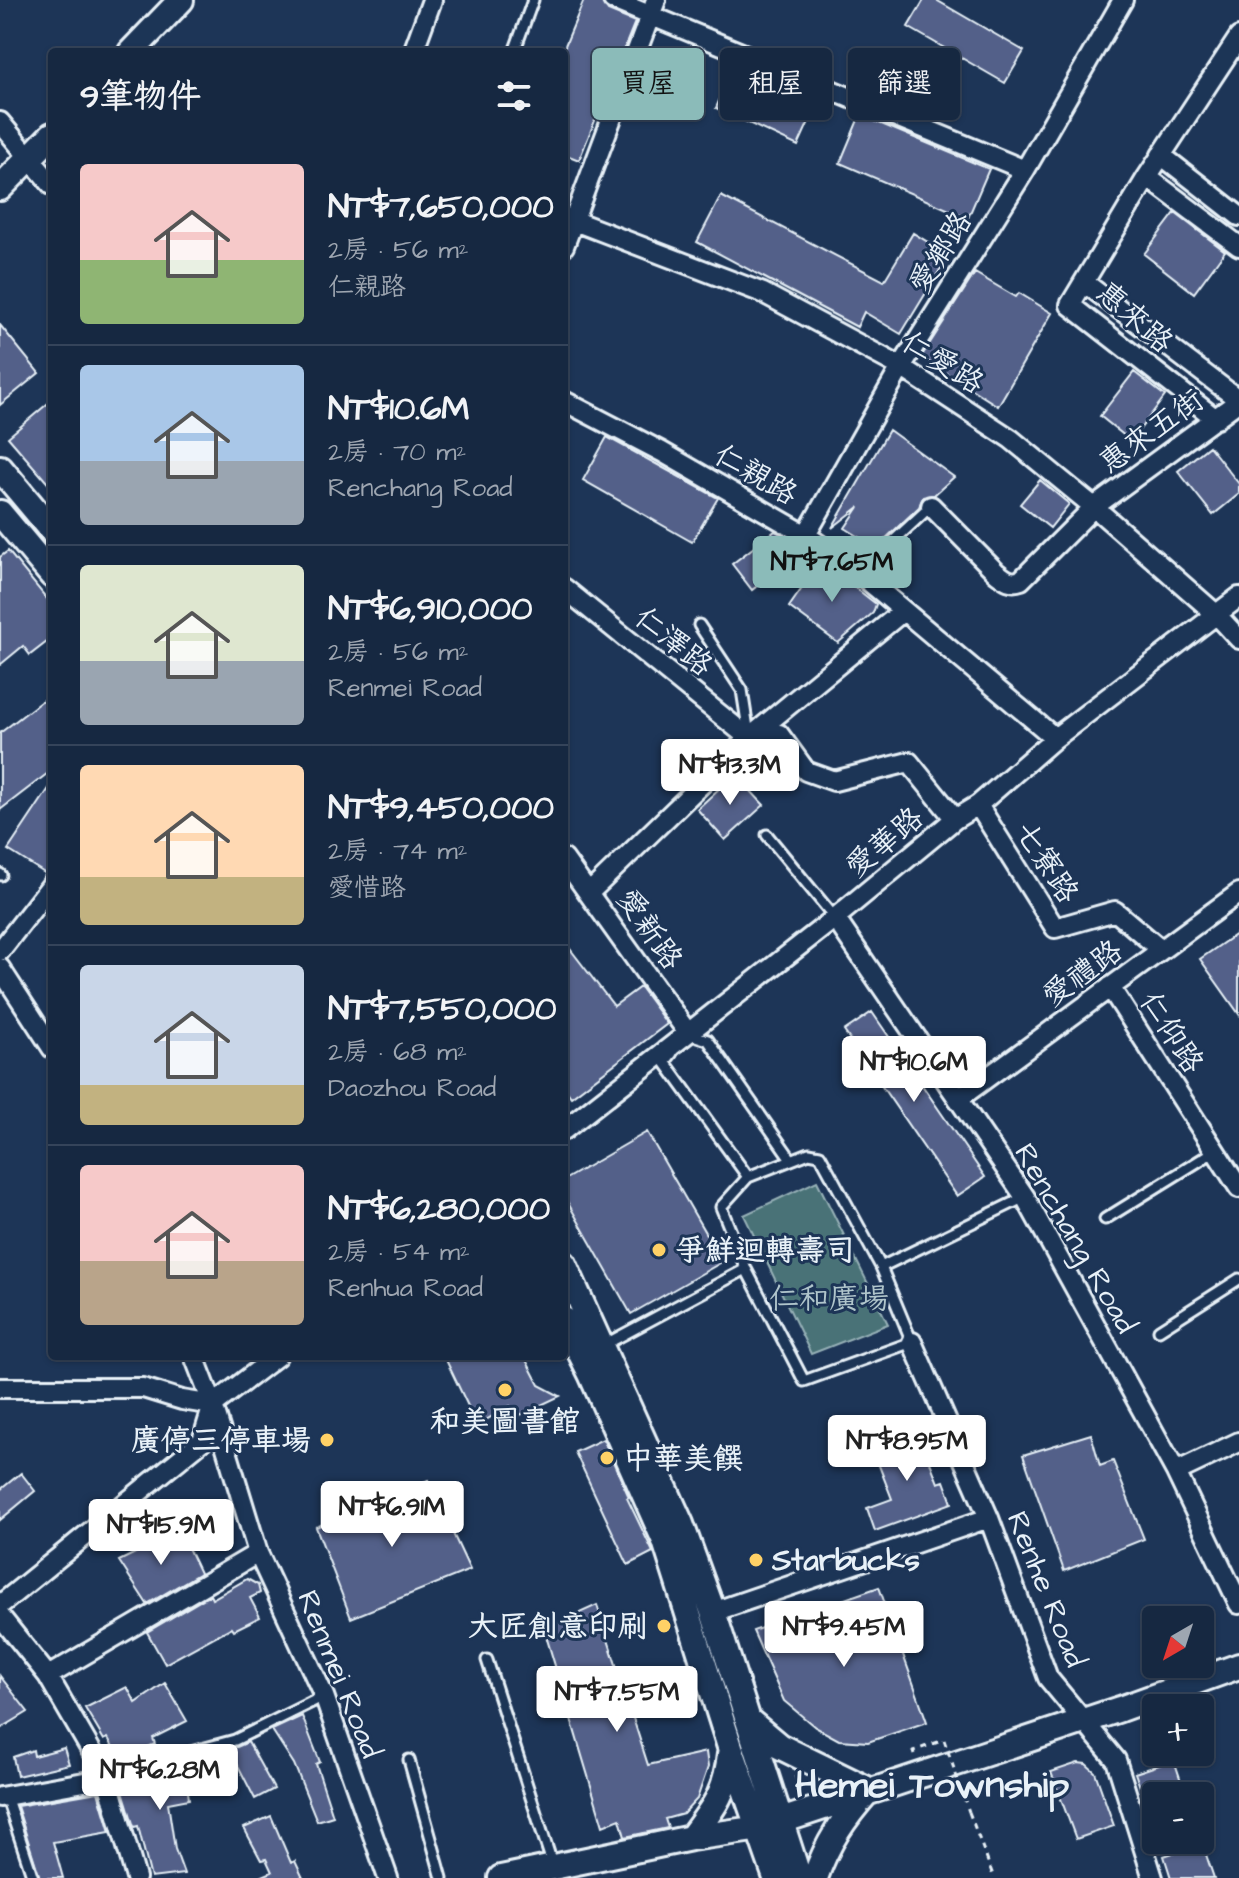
<!DOCTYPE html>
<html lang="zh-TW">
<head>
<meta charset="utf-8">
<style>
  body { margin:0; font-family:"Architects Daughter","LXGW WenKai TC",sans-serif; background:#1f3048; color:#f1f3f6; height:100vh; display:flex; flex-direction:column; font-size:30px; white-space:nowrap }
  * { box-sizing:border-box; margin:0 }
  p { font-size:26px; color:#9ea6b1 }
  .icon { flex:none; width:44px; height:44px; fill:none; stroke:currentColor; stroke-width:2; stroke-linecap:round; stroke-linejoin:round }
  .map { position:relative; flex:1; overflow:hidden }
  .side { position:absolute; left:48px; top:48px; width:520px; height:1312px; display:flex; flex-direction:column; background:#162841; border-radius:8px; box-shadow:0 2px 6px #0004,0 0 0 2px #35445a }
  .side>* { flex:none }
  .hud { position:absolute; left:592px; top:48px; width:526px; height:72px; display:flex; gap:16px }
  .needle { width:52px; rotate:219deg }
  .buttons { position:absolute; left:1142px; top:1606px; display:grid; gap:16px }
  .buttons a { display:grid; place-items:center; width:72px; height:72px; border-radius:8px; background:#162841; box-shadow:0 2px 6px #0004,0 0 0 2px #35445a; font-size:40px }
  .price { position:absolute; translate:-50% -68px; padding:0 18px; border-radius:8px; background:#fff; color:#222; font-size:26px; line-height:52px; filter:drop-shadow(0 2px 4px #0008) }
  .price::after { content:''; position:absolute; left:50%; top:48px; width:24px; height:18px; margin-left:-12px; background:inherit; clip-path:polygon(0 0,100% 0,50% 100%) }
  .price.on { background:#8bbbb9; color:#111 }
  ul { padding:0; list-style:none }
  li { display:flex; align-items:center; gap:24px; height:200px; padding:0 32px }
  li+li { border-top:2px solid #35445a }
  li span { display:grid; place-items:center; flex:none; width:224px; height:160px; border-radius:8px; color:#555 }
  li>.icon { margin-inline-start:auto }
  span .icon { width:96px; height:96px; fill:#fffc; stroke-width:1 }
  li b { font-size:34px }
  h2 { display:flex; justify-content:space-between; align-items:center; height:96px; padding:0 32px; font-size:34px }
  .pill { padding:0 28px; border-radius:8px; background:#162841; box-shadow:0 2px 6px #0004,0 0 0 2px #35445a; font-size:28px; line-height:72px }
  .pill.on { background:#8bbbb9; color:#111 }
  .map>svg:first-child { display:block }
  .green { fill:#497277; stroke:#98b2b8; stroke-width:2 }
  .building { fill:#536189; stroke:#e8f1f8; stroke-width:2 }
  .lines { fill:none; stroke-linecap:round; stroke-linejoin:round }
  .lane-casing { stroke:#e8f1f8; stroke-width:15 }
  .street-casing { stroke:#e8f1f8; stroke-width:24 }
  .secondary-casing { stroke:#e8f1f8; stroke-width:30 }
  .path { stroke:#e8f1f8; stroke-width:3; stroke-dasharray:6 6; stroke-linecap:butt }
  .lane { stroke:#1d3557; stroke-width:9 }
  .street { stroke:#1d3557; stroke-width:18 }
  .secondary { stroke:#1d3557; stroke-width:24 }
  .path-bridge { stroke:#e8f1f8; stroke-width:3; stroke-dasharray:6 6; stroke-linecap:butt }
  .poi-dot { fill:#ffd166; stroke:#1d3557; stroke-width:3 }
  .labels { text-anchor:middle; stroke-width:6; stroke-linejoin:round; paint-order:stroke }
  .street-label { font-size:30px; fill:#e8f1f8; stroke:#1d3557 }
  .poi-label { font-size:30px; font-weight:bold; fill:#e8f1f8; stroke:#1d3557; text-anchor:start }
  .park-label { font-size:30px; fill:#b0c5cb; stroke:#1d3557 }
  .district-label { font-size:38px; font-weight:bold; fill:#e8f1f8; stroke:#1d3557 }
</style>
</head>
<body>
<div class="map">
<svg width="1239" height="1878" viewBox="0 0 1239 1878">
  <rect width="100%" height="100%" fill="#1d3557"/>
  <filter id="ink" filterUnits="userSpaceOnUse"><feTurbulence type="fractalNoise" baseFrequency=".0125" numOctaves="2"/><feDisplacementMap in="SourceGraphic" scale="16" xChannelSelector="R" yChannelSelector="G"/><feConvolveMatrix kernelMatrix="1 2 1 2 8 2 1 2 1" color-interpolation-filters="sRGB"/></filter>
  <g filter="url(#ink)">
    <path class="green" d="M817 1181 888 1324 811 1354 744 1215Z"/>
    <path class="building" d="M584 0H601L608 11 635 22 579 160 564 154V48Z
      M924 0H936L1024 51 1005 83 908 27Z
      M735 63 762 75 760 79 817 104 798 146 716 108Z
      M860 115 989 169 968 218 840 163Z
      M721 196 884 281 913 233 949 255 901 334 864 312 857 327 697 242Z
      M1175 213 1225 251 1194 293 1144 254Z
      M975 273 1016 297 1019 293 1052 313 998 406 921 357Z
      M0 325 39 373 0 405Z
      M1134 372 1165 396 1131 441 1100 416Z
      M52 400V488L8 437Z
      M889 430 954 477 934 495 923 497 919 507 882 542 871 544 845 528 859 507 832 528Z
      M607 437 718 498 692 542 583 480Z
      M1209 446 1239 484V494L1213 515 1178 471Z
      M1040 480 1069 504 1050 528 1020 504Z
      M775 531 781 534 797 555 752 590 732 564Z
      M8 551 52 605V638L30 655 23 646 0 665V557Z
      M821 561 876 604 873 613 838 643 789 607Z
      M52 693V770L0 810V733Z
      M735 774 764 805 725 840 697 809Z
      M52 784V872L46 874 8 850Z
      M1239 932V1014L1200 959Z
      M564 941 614 1006 640 987 667 1024 571 1097 564 1087Z
      M872 1012 985 1177 957 1196 844 1031Z
      M647 1132 722 1262 631 1314 564 1196V1180Z
      M454 1356H524L539 1385 560 1396 518 1416 510 1406 477 1425 446 1360Z
      M919 1433 938 1483 944 1481 952 1503 875 1531 867 1508 892 1499 873 1450Z
      M1091 1434 1100 1466 1113 1461 1144 1539 1064 1571 1023 1455Z
      M603 1439 629 1497 627 1498 653 1552 628 1565 575 1452Z
      M21 1473 35 1491 0 1520V1490Z
      M428 1480 470 1570 351 1618 316 1527Z
      M180 1531 200 1573 147 1604 119 1561Z
      M247 1579 258 1585 260 1593 250 1598 260 1617 234 1630 232 1627 165 1664 147 1632 210 1595 212 1599Z
      M879 1587 927 1722 868 1742 839 1740 815 1727 784 1701 753 1631Z
      M597 1605 648 1765 706 1752 708 1767 697 1799 683 1814 665 1819 668 1828 625 1837 620 1819 603 1826 544 1629Z
      M0 1676 28 1712 0 1729Z
      M165 1683 187 1721 153 1738 155 1744 120 1759 108 1738 104 1740 85 1708 127 1687 136 1703Z
      M302 1716 320 1762 316 1764 333 1816 317 1821 294 1764 272 1730Z
      M248 1742 274 1789 255 1799 230 1750Z
      M64 1748 69 1764 17 1776 13 1757 33 1750 34 1756Z
      M201 1758 206 1778H186L189 1799 168 1803 175 1849 184 1874 151 1878 138 1826 134 1827 120 1781Z
      M1174 1760 1186 1796H1156V1826H1154L1135 1773Z
      M1078 1763 1086 1764 1095 1772 1114 1826 1076 1839 1051 1772Z
      M98 1792 110 1832 53 1842 63 1878H40L17 1806Z
      M271 1816 291 1863 295 1861 303 1878H258L272 1872 266 1859 261 1860 244 1828Z
      M1202 1843 1214 1878H1171L1164 1856Z"/>
    <g class="lines">
      <g class="lane-casing">
        <path id="lane" d="M514 52 533 0
          M859 573 931 506
          M699 625 742 690 749 735
          M767 835 835 918
          M0 874 1 875
          M689 1034 708 1040 791 1159
          M672 1053 665 1062 748 1177
          M809 1153 820 1155 881 1267 912 1342 804 1381 746 1269 721 1207 748 1177Z
          M1105 1219 1215 1151
          M881 1267 1025 1197
          M1159 1330 1239 1279
          M604 1345 746 1269
          M487 1660 553 1866
          M409 1760 442 1878
          M107 1778 146 1764 235 1740 324 1696
          M6 1796 33 1878"/>
      </g>
      <g class="street-casing">
        <path id="street" d="M613 0 1025 170
          M413 52 432 0
          M0 122 52 185
          M1161 155 1239 216
          M1147 177 1239 246
          M564 217 763 293 901 367 1011 439 1094 507 1217 615 1239 639
          M564 246 656 0
          M1085 283 1239 400
          M564 401 662 452 806 535 859 573 1055 738
          M1216 419 1070 305 1147 177 1239 37
          M931 506 996 572C1005 579 1010 584 1021 580L1094 507 1239 401
          M806 535 901 367 1025 170 1123 0
          M564 588 749 738 779 734 806 771 834 781 909 762 955 819
          M978 805 1055 928 1115 911 1161 950
          M564 859 688 1033
          M590 892 749 738 902 612
          M835 918 1025 1197 1176 1472 1239 1604
          M0 951 52 884
          M0 968 52 1048
          M1110 987 1239 1188
          M958 1099 1239 893
          M564 1130 835 918 955 819 978 805 1055 738 1239 597
          M912 1342 989 1518 1048 1678 1116 1760 1153 1878
          M194 1356 213 1405 258 1553 324 1696 388 1878
          M0 1388H143L182 1400 213 1405
          M213 1405 277 1356
          M1176 1472 1239 1442
          M0 1605 202 1441 213 1405
          M713 1612 989 1518
          M0 1616 48 1676 107 1778 136 1878
          M48 1676 258 1553
          M0 1797 107 1778"/>
      </g>
      <g class="secondary-casing">
        <path id="secondary" d="M131 52 181 0
          M0 188 52 135
          M0 468 52 530
          M0 513 52 575
          M564 1264 681 1524 713 1612 799 1878
          M564 1320 591 1374 665 1541 730 1747 776 1878
          M748 1720 779 1746 869 1790C844 1818 827 1843 815 1878
          M691 1838C714 1807 726 1793 730 1754
          M501 1878 691 1838 760 1828 1120 1709 1239 1666"/>
      </g>
      <path class="path" d="M914 1754 913 1751 944 1740
        M795 1776 799 1788
        M969 1812 994 1878"/>
      <use href="#lane" class="lane"/>
      <use href="#street" class="street"/>
      <use href="#secondary" class="secondary"/>
      <path class="path-bridge" d="M944 1740 969 1812"/>
    </g>
  </g>
  <g class="poi-dot">
    <circle cx="659" cy="1250" r="8"/>
    <circle cx="505" cy="1390" r="8"/>
    <circle cx="327" cy="1440" r="8"/>
    <circle cx="607" cy="1458" r="8"/>
    <circle cx="756" cy="1560" r="8"/>
    <circle cx="664" cy="1626" r="8"/>
  </g>
  <g class="labels">
    <g class="street-label">
      <text transform="translate(940 252) rotate(-58)" y="10">愛鄉路</text>
      <text transform="translate(1135 317) rotate(41)" y="10">惠來路</text>
      <text transform="translate(943 362) rotate(32)" y="10">仁愛路</text>
      <text transform="translate(1151 431) rotate(-36)" y="10">惠來五街</text>
      <text transform="translate(756 474) rotate(30)" y="10">仁親路</text>
      <text transform="translate(674 641) rotate(39)" y="10">仁澤路</text>
      <text transform="translate(884 842) rotate(-40)" y="10">愛華路</text>
      <text transform="translate(1047 862) rotate(57)" y="10">七寮路</text>
      <text transform="translate(650 929) rotate(55)" y="10">愛新路</text>
      <text transform="translate(1082 973) rotate(-36)" y="10">愛禮路</text>
      <text transform="translate(1172 1032) rotate(57)" y="10">仁仰路</text>
      <text transform="translate(1076 1238) rotate(60)" y="10">Renchang Road</text>
      <text transform="translate(1047 1589) rotate(68)" y="10">Renhe Road</text>
      <text transform="translate(340 1674) rotate(68)" y="10">Renmei Road</text>
    </g>
    <g class="poi-label">
      <text x="675" y="1260">爭鮮迴轉壽司</text>
      <text x="505" y="1431" text-anchor="middle">和美圖書館</text>
      <text x="311" y="1450" text-anchor="end">廣停三停車場</text>
      <text x="623" y="1468">中華美饌</text>
      <text x="772" y="1570">Starbucks</text>
      <text x="648" y="1636" text-anchor="end">大匠創意印刷</text>
    </g>
    <g class="park-label">
      <text x="829" y="1308">仁和廣場</text>
    </g>
    <g class="district-label">
      <text x="932" y="1797">Hemei Township</text>
    </g>
  </g>
</svg>
<div class="buttons">
<a><svg class="needle" viewBox="-14 -14 28 28"><path d="M0-13l5 13h-10z" fill="#e53935"/><path d="M0 13l5-13h-10z" fill="#9ea6b1"/></svg></a>
<a>+</a>
<a>−</a>
</div>
<b class="price on" style="left:832px;top:604px">NT$7.65M</b>
<b class="price" style="left:730px;top:807px">NT$13.3M</b>
<b class="price" style="left:914px;top:1104px">NT$10.6M</b>
<b class="price" style="left:907px;top:1483px">NT$8.95M</b>
<b class="price" style="left:392px;top:1549px">NT$6.91M</b>
<b class="price" style="left:161px;top:1567px">NT$15.9M</b>
<b class="price" style="left:844px;top:1669px">NT$9.45M</b>
<b class="price" style="left:617px;top:1734px">NT$7.55M</b>
<b class="price" style="left:160px;top:1812px">NT$6.28M</b>
<div class="hud">
<a class="pill on">買屋</a>
<a class="pill">租屋</a>
<a class="pill">篩選</a>
</div>
<section class="side">
<h2>9筆物件<svg class="icon" aria-label="filters" viewBox="0 0 24 24"><path d="M4 7h16M4 17h16"/><circle cx="9" cy="7" r="2"/><circle cx="15" cy="17" r="2"/></svg></h2>
<ul>
<li><span style="background:linear-gradient(#f6c9c9 60%,#8fb573 0)"><svg class="icon" aria-label="home" viewBox="0 0 24 24"><path d="M3 11l9-7 9 7M6 9v11h12V9"/></svg></span><div><b>NT$7,650,000</b><p>2房 · 56 m²</p><p>仁親路</p></div></li>
<li><span style="background:linear-gradient(#a9c7e8 60%,#9aa5b1 0)"><svg class="icon" aria-label="home" viewBox="0 0 24 24"><path d="M3 11l9-7 9 7M6 9v11h12V9"/></svg></span><div><b>NT$10.6M</b><p>2房 · 70 m²</p><p>Renchang Road</p></div></li>
<li><span style="background:linear-gradient(#dfe7d0 60%,#9aa5b1 0)"><svg class="icon" aria-label="home" viewBox="0 0 24 24"><path d="M3 11l9-7 9 7M6 9v11h12V9"/></svg></span><div><b>NT$6,910,000</b><p>2房 · 56 m²</p><p>Renmei Road</p></div></li>
<li><span style="background:linear-gradient(#ffd9b3 70%,#c2b280 0)"><svg class="icon" aria-label="home" viewBox="0 0 24 24"><path d="M3 11l9-7 9 7M6 9v11h12V9"/></svg></span><div><b>NT$9,450,000</b><p>2房 · 74 m²</p><p>愛惜路</p></div></li>
<li><span style="background:linear-gradient(#c9d6e8 75%,#c2b280 0)"><svg class="icon" aria-label="home" viewBox="0 0 24 24"><path d="M3 11l9-7 9 7M6 9v11h12V9"/></svg></span><div><b>NT$7,550,000</b><p>2房 · 68 m²</p><p>Daozhou Road</p></div></li>
<li><span style="background:linear-gradient(#f6c9c9 60%,#b9a48a 0)"><svg class="icon" aria-label="home" viewBox="0 0 24 24"><path d="M3 11l9-7 9 7M6 9v11h12V9"/></svg></span><div><b>NT$6,280,000</b><p>2房 · 54 m²</p><p>Renhua Road</p></div></li>
</ul>
</section>
</div>
</body>
</html>
